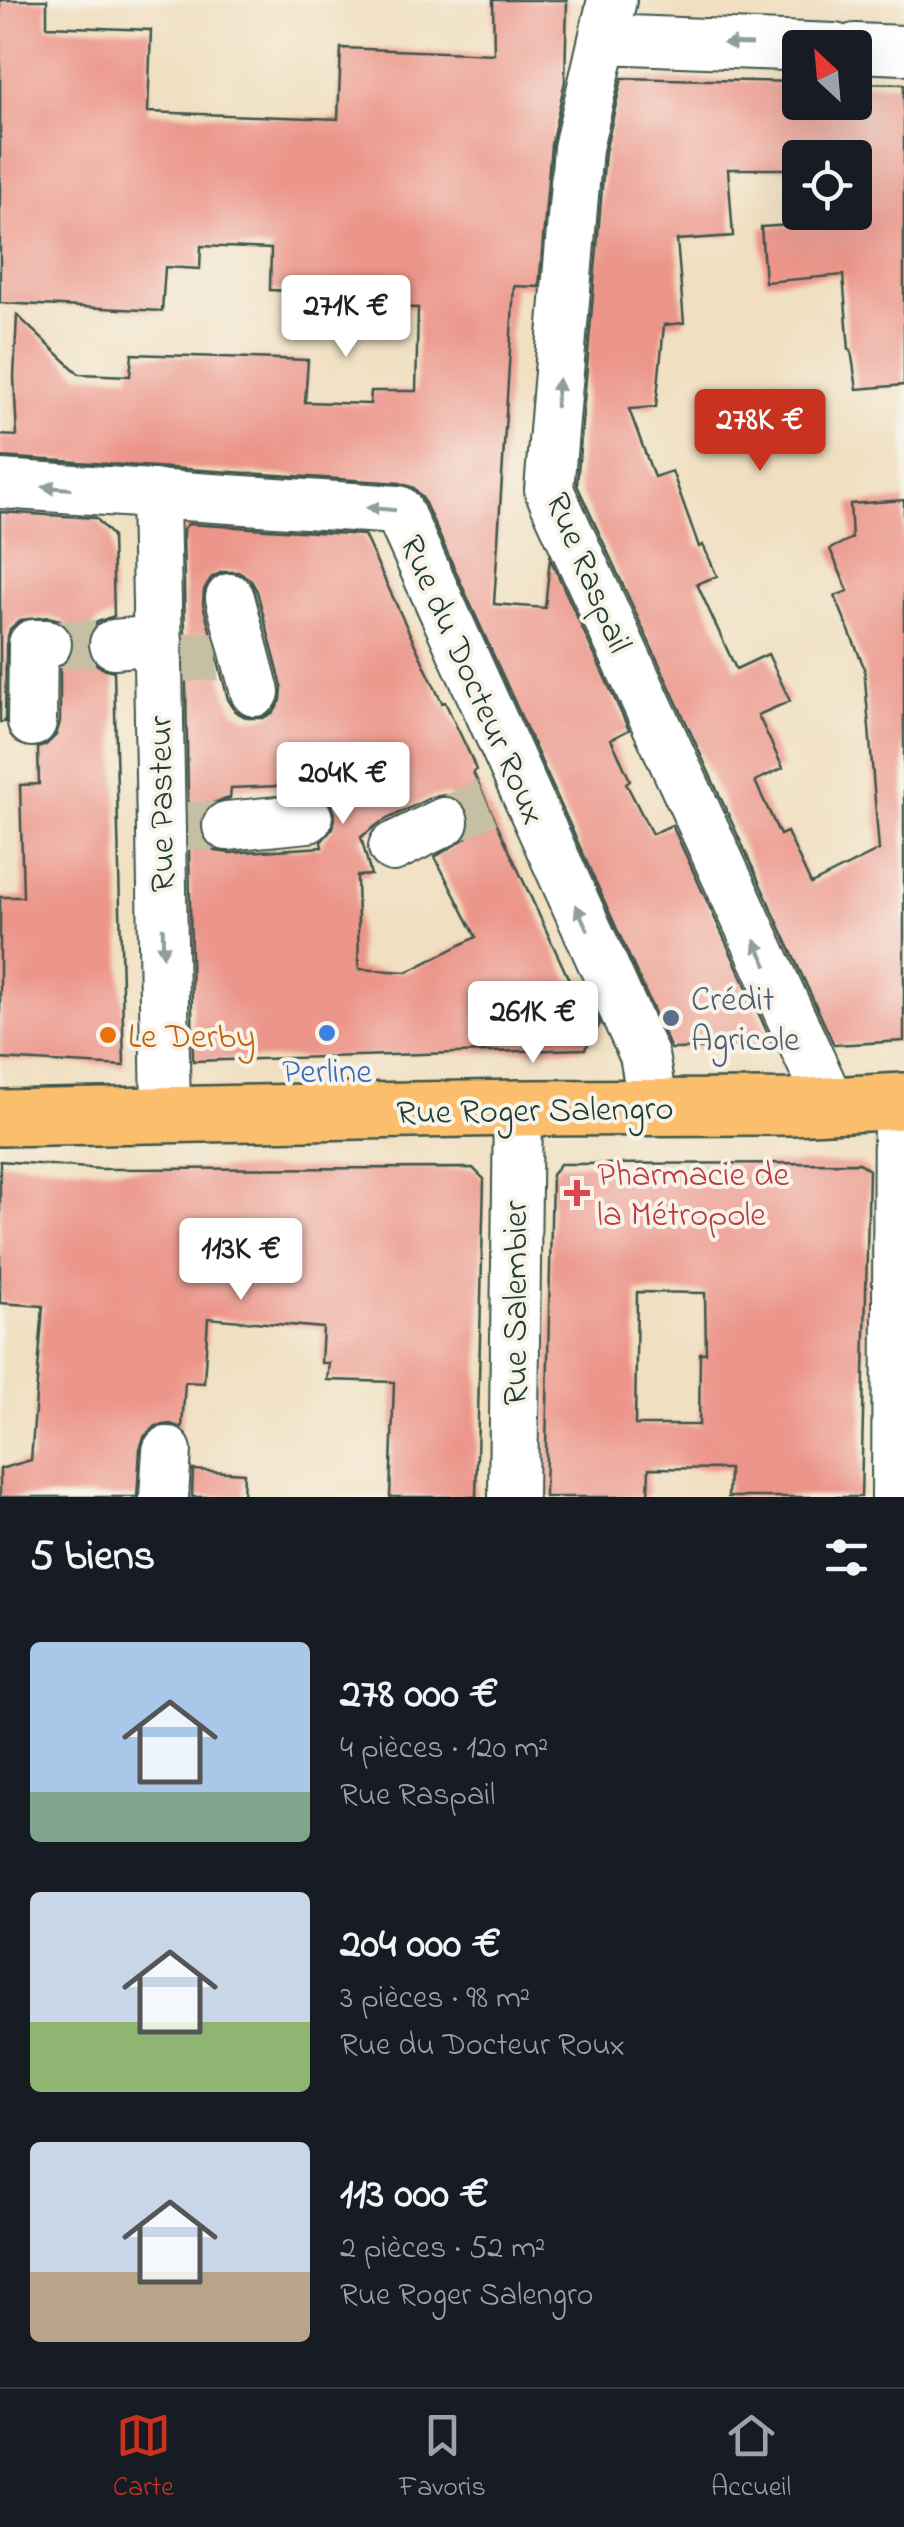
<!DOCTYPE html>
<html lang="fr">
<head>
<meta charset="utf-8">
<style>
  body { margin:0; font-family:"Indie Flower",sans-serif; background:#242831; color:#f1f3f6; height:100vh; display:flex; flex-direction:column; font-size:38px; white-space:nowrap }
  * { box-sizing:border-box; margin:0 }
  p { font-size:32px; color:#9ea1a6 }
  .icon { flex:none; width:55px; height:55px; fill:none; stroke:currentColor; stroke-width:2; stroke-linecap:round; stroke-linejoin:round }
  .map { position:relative; height:1497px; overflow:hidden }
  .sheet { display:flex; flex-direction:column; background:#171b24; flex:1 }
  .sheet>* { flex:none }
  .needle { width:65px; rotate:334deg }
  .controls { position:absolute; left:782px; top:30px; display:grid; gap:20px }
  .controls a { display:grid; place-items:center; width:90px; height:90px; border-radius:10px; background:#171b24; box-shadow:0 10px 40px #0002; font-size:50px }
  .price { position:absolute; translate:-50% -85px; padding:0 22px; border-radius:10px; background:#fff; color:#222; font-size:32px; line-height:65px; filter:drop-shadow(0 2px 5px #0008) }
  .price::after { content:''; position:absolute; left:50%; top:60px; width:30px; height:22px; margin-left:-15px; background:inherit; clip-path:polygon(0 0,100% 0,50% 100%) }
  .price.on { background:#c8321e; color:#fff }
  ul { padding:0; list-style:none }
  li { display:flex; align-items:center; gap:30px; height:250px; padding:0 30px }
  li span { display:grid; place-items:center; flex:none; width:280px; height:200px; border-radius:10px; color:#555 }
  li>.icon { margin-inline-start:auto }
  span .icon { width:120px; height:120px; fill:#fffc; stroke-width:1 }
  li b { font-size:42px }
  h2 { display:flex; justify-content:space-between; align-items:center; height:120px; padding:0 30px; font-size:42px }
  .tabs { display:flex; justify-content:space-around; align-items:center; height:140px; border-top:2px solid #363941; background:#171b24; font-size:28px; color:#9ea1a6 }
  .tabs a { display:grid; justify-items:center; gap:5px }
  .tabs .on { color:#c8321e }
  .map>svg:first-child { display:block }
  .building { fill:#ec958a; fill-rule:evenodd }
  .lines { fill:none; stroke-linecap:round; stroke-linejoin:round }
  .minor-tunnel { stroke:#c6bfa4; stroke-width:48; stroke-dasharray:48 24; stroke-linecap:butt }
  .minor-casing { stroke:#3e5549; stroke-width:52 }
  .major-casing { stroke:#3e5549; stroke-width:60 }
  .minor { stroke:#fff; stroke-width:48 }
  .major { stroke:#fabe6d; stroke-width:55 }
  .oneway { fill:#8f9e9a }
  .service-dot { fill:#5c6f8a; stroke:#f7f3e8; stroke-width:4 }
  .shop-dot { fill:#3f7fe0; stroke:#f7f3e8; stroke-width:4 }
  .food-dot { fill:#e8710a; stroke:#f7f3e8; stroke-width:4 }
  .health-dot { fill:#e0444e; stroke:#f7f3e8; stroke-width:4 }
  .labels { text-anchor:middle; stroke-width:8; stroke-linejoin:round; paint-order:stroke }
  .street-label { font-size:35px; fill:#1f3d34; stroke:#f7f3e8 }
  .service-label { font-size:35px; fill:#4e5e75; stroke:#f7f3e8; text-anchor:start }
  .food-label { font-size:35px; fill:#c56008; stroke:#f7f3e8; text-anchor:start }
  .shop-label { font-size:35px; fill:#366cbe; stroke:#f7f3e8 }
  .health-label { font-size:35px; fill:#be3a42; stroke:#f7f3e8; text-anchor:start }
</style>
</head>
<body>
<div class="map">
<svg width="904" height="1497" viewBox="0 0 904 1497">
  <rect width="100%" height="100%" fill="#f7f3e8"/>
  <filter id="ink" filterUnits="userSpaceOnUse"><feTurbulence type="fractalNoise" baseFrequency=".01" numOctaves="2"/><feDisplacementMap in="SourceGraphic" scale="20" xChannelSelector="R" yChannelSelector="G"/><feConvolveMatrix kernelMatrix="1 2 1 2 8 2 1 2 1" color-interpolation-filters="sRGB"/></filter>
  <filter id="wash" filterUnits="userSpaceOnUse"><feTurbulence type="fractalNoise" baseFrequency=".0048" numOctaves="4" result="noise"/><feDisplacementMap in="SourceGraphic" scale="40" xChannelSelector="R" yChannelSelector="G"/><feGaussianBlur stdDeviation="2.25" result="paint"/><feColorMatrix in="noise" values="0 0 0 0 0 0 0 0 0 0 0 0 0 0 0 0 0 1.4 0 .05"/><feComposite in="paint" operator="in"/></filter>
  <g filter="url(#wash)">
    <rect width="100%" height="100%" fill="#f0dfc0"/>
    <g id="blocks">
      <path class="building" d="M0 0H47V26L151 30 148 112 338 119 341 48 494 54 493 0H567L565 81 551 145 539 287 514 286 494 604 545 608 550 558 629 730 611 739 630 780 626 783 652 834 672 825 774 1047 671 1049 423 499 414 488 400 483 0 457V435L17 436 14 377 17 315 79 374 130 376 132 354 308 360 305 402 370 404 371 391H416L418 308 347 305V294L270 290 271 249 201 246 200 269 165 267 162 311 0 303Z
        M622 78 800 82V102H855V83L904 84V385L857 389 851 350H849L843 275 765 282 761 227 792 225 795 169H728L733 236 677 240 684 323 664 325 656 407 629 409 654 477 672 471 699 547 703 545 717 576 697 584 736 669 768 654 790 701 758 715 783 768 755 781 780 835 787 832 811 884 879 850 864 667 835 596 848 591 830 549 852 538 850 504 904 500V1041L834 1045 577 485 605 152ZM800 158H855V212H800Z
        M0 512 96 518 112 536 114 616 97 622 90 632 87 646 92 661 102 668 114 671 124 1066 0 1059V897H23L20 785 39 784 38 748 46 745 56 735 60 722V668L70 659 74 645 70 629 60 620 48 617 20 620 10 629 6 644 5 722H0Z
        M188 524 364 535 442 703 445 702 471 757 476 770 473 772 577 997 581 995 585 1002 589 1000 600 1024 585 1049 193 1061 183 529ZM222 572H238L250 579 257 591 282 686 281 700 274 712 263 718H247L235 711 228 699 203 604 204 590 211 578ZM304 785 306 791 318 793 330 801 335 814 333 828 321 842 322 847 230 853 215 851 204 841 200 828 202 814 212 803 230 798 231 788ZM445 795 460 800 469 811 471 825 466 838 435 857 476 937 407 972 359 969 357 876 371 875 361 837 381 822 432 797Z
        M0 1161 100 1169 473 1168 484 1179 476 1497H390L394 1382 327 1380 329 1363H321L323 1328 208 1318 204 1383 185 1382 182 1428 170 1424 156 1426 144 1437 140 1449 137 1497H0V1469L31 1460 43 1306 0 1303Z
        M859 1163 869 1170 861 1497H728L729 1469 649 1468 648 1497H545L552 1175 560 1164ZM637 1292 705 1293 706 1353H700L699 1425H635Z
        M193 1470 244 1473 243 1497H192Z"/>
    </g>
  </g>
  <g filter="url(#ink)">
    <use href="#blocks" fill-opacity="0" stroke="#3e5549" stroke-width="2.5"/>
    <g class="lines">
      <path class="minor-tunnel" d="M47 644H114
        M176 658 217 656
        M444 822 487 802
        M181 826H227"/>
      <g class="minor-casing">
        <path id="minor" d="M612 0 578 148 549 490 831 1105
          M604 39 835 48
          M855 48 904 50
          M0 484 398 510 644 1055 653 1107
          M155 494 166 1113
          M230 598 255 692
          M114 644 158 640
          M32 722 33 644H47
          M227 826 308 818
          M393 847 444 822
          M164 1497 167 1451
          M513 1497 518 1108
          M896 1497 898 1102"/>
      </g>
      <g class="major-casing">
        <path id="major" d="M0 1118 518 1108 791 1107 904 1101"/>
      </g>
      <use href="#minor" class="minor"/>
      <use href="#major" class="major"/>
    </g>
    <defs><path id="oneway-solid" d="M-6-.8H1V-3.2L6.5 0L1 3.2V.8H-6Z" transform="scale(2.5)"/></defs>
    <g class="oneway">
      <use href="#oneway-solid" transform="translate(738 44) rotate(-178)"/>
      <use href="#oneway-solid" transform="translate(557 393) rotate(-85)"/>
      <use href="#oneway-solid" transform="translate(57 488) rotate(-176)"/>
      <use href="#oneway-solid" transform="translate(381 509) rotate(-175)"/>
      <use href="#oneway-solid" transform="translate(582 918) rotate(-114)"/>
      <use href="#oneway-solid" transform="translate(163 942) rotate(89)"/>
      <use href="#oneway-solid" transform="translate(761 953) rotate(-115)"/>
    </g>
  </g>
  <circle class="service-dot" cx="671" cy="1018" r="10"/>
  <circle class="shop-dot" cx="327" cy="1033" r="10"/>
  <circle class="food-dot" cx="108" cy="1035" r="10"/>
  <path class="health-dot" d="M572 1178h10v10h10v10h-10v10h-10v-10h-10v-10h10z"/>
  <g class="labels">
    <g class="street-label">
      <text transform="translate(590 572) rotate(67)" y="12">Rue Raspail</text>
      <text transform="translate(474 679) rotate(66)" y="12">Rue du Docteur Roux</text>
      <text transform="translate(160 804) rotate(-91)" y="12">Rue Pasteur</text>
      <text transform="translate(535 1109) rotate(-1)" y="12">Rue Roger Salengro</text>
      <text transform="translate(514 1303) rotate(-90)" y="12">Rue Salembier</text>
    </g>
    <g class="service-label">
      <text x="691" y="1010">Crédit<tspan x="691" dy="40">Agricole</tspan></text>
    </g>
    <g class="food-label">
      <text x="128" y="1047">Le Derby</text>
    </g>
    <g class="shop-label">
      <text x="327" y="1082">Perline</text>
    </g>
    <g class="health-label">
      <text x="597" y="1185">Pharmacie de<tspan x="597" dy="40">la Métropole</tspan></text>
    </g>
  </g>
</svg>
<div class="controls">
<a><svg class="needle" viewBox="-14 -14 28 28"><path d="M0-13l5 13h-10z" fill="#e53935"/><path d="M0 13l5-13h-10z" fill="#9ea1a6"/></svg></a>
<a><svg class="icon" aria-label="locate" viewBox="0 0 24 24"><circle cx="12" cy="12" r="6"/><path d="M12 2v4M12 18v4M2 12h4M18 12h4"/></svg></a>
</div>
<b class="price" style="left:346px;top:360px">271K €</b>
<b class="price on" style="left:760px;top:474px">278K €</b>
<b class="price" style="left:343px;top:827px">204K €</b>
<b class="price" style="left:533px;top:1066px">261K €</b>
<b class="price" style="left:241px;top:1303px">113K €</b>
</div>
<section class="sheet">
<h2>5 biens<svg class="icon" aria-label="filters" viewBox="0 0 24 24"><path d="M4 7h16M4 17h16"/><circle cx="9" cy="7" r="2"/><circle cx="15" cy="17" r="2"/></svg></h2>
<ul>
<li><span style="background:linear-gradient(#a9c7e8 75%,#7fa58c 0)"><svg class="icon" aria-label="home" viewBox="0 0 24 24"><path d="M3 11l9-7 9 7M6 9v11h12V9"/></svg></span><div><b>278 000 €</b><p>4 pièces · 120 m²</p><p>Rue Raspail</p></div></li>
<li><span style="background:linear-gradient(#c9d6e8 65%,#8fb573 0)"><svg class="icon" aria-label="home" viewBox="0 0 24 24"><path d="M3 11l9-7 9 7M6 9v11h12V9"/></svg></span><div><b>204 000 €</b><p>3 pièces · 98 m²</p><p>Rue du Docteur Roux</p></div></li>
<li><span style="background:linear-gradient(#c9d6e8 65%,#b9a48a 0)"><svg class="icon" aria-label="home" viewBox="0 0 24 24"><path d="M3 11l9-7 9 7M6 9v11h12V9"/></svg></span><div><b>113 000 €</b><p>2 pièces · 52 m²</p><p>Rue Roger Salengro</p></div></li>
</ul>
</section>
<nav class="tabs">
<a class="on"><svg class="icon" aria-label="map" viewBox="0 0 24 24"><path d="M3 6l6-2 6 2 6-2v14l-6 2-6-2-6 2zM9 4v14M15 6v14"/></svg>Carte</a>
<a><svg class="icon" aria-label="saved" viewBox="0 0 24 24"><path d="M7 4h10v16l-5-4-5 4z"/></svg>Favoris</a>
<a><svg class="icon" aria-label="home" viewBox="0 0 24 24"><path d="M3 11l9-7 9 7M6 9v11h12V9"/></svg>Accueil</a>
</nav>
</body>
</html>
